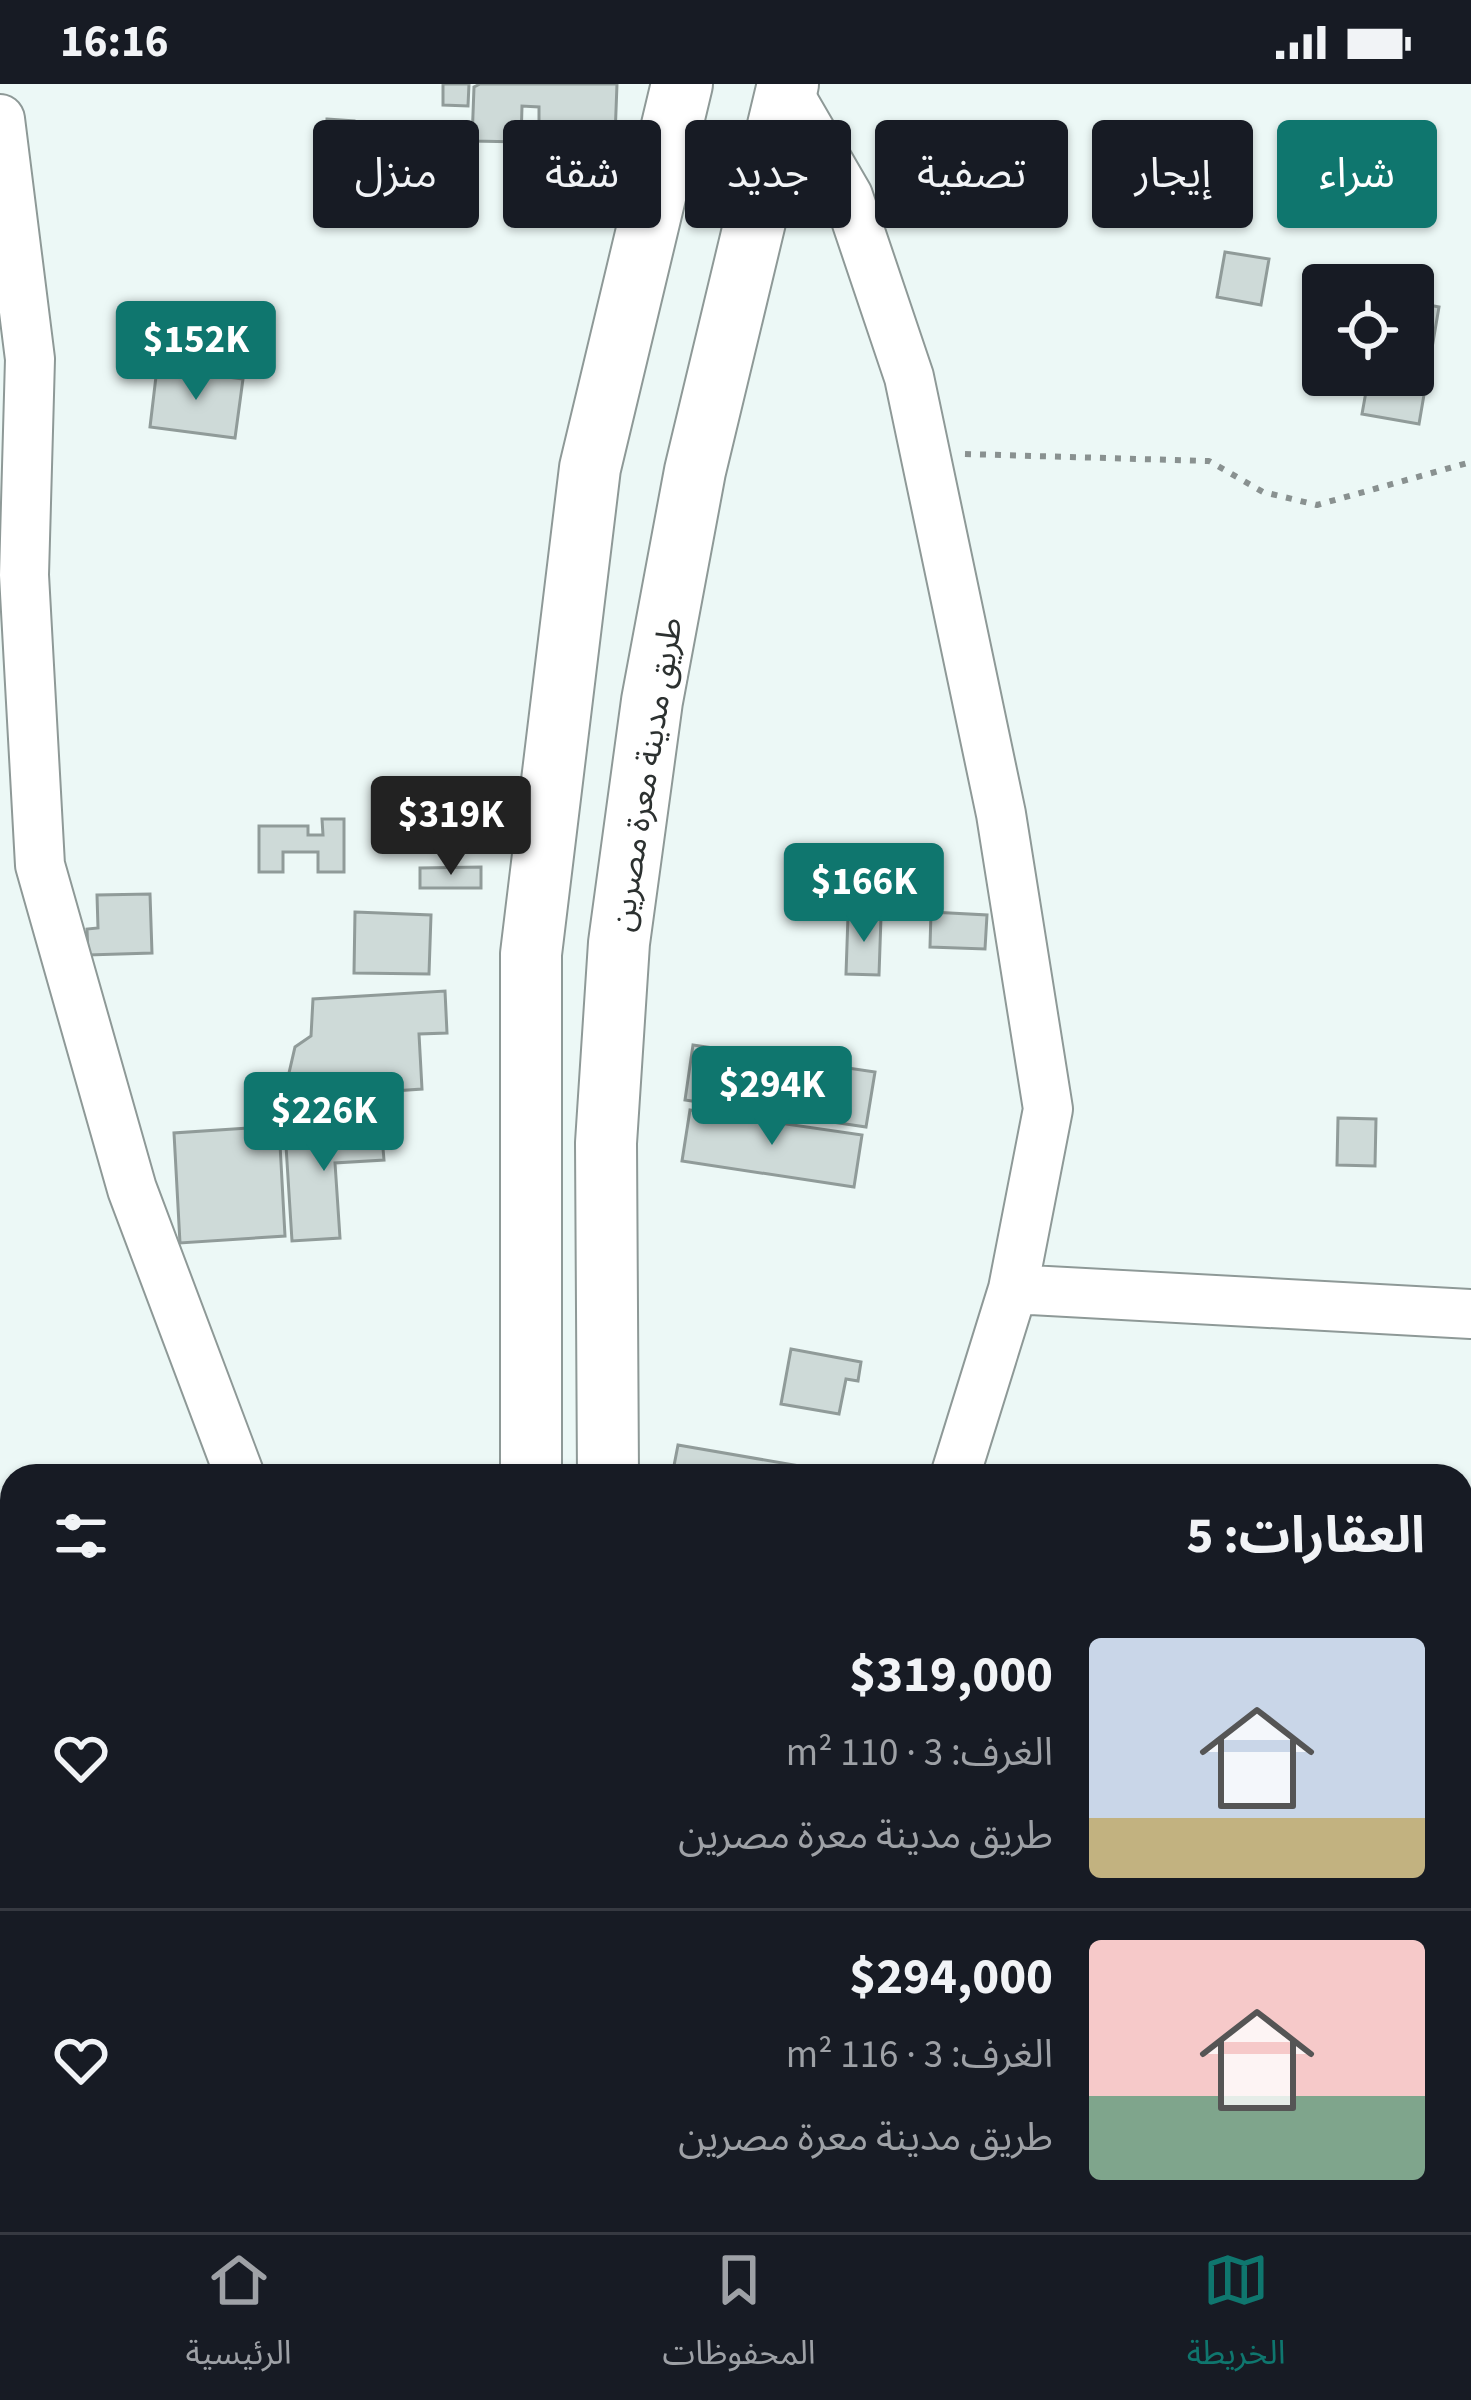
<!DOCTYPE html>
<html lang="ar">
<head>
<meta charset="utf-8">
<style>
  body { margin:0; font-family:"Source Sans 3","Noto Sans Arabic",sans-serif; background:#242831; color:#f1f3f6; direction:rtl; height:100vh; display:flex; flex-direction:column; font-size:45px; white-space:nowrap }
  * { box-sizing:border-box; margin:0 }
  p { font-size:39px; color:#9ea1a6 }
  .icon { flex:none; width:66px; height:66px; fill:none; stroke:currentColor; stroke-width:2; stroke-linecap:round; stroke-linejoin:round }
  .map { position:relative; flex:1; overflow:hidden; direction:ltr }
  .side { position:absolute; left:0px; top:1380px; width:1473px; height:768px; display:flex; flex-direction:column; background:#171b24; border-radius:36px 36px 0 0; box-shadow:0 3px 9px #0004; direction:rtl }
  .side>* { flex:none }
  .hud { position:absolute; left:36px; top:36px; width:1401px; height:108px; direction:rtl; display:flex; gap:24px }
  .fabs { position:absolute; left:1302px; top:180px; display:grid; gap:24px }
  .fabs a { display:grid; place-items:center; width:132px; height:132px; border-radius:12px; background:#171b24; box-shadow:0 3px 9px #0004; font-size:60px }
  .price { position:absolute; translate:-50% -102px; padding:0 27px; border-radius:12px; background:#0f766e; color:#fff; font-size:39px; line-height:78px; filter:drop-shadow(0 3px 6px #0008) }
  .price::after { content:''; position:absolute; left:50%; top:72px; width:36px; height:27px; margin-left:-18px; background:inherit; clip-path:polygon(0 0,100% 0,50% 100%) }
  .price.current { background:#222; color:#fff }
  ul { padding:0; list-style:none }
  li { display:flex; align-items:center; gap:36px; height:300px; padding:0 48px }
  li+li { border-top:3px solid #363941 }
  li span { display:grid; place-items:center; flex:none; width:336px; height:240px; border-radius:12px; color:#555 }
  li>.icon { margin-inline-start:auto }
  span .icon { width:144px; height:144px; fill:#fffc; stroke-width:1 }
  li b { font-size:51px }
  h2 { display:flex; justify-content:space-between; align-items:center; height:144px; padding:0 48px; font-size:51px }
  .chip { padding:0 42px; border-radius:12px; background:#171b24; box-shadow:0 3px 9px #0004; font-size:42px; line-height:108px }
  .chip.current { background:#0f766e; color:#fff }
  .status { display:flex; justify-content:space-between; align-items:center; height:84px; padding:0 60px; background:#171b24; direction:ltr }
  .status svg { height:33px; fill:currentColor }
  .dock { display:flex; justify-content:space-around; align-items:center; height:168px; border-top:3px solid #363941; background:#171b24; font-size:33px; color:#9ea1a6 }
  .dock a { display:grid; justify-items:center; gap:6px }
  .dock .current { color:#0f766e }
  .map>svg:first-child { display:block }
  .green { fill:#e2c7c9 }
  .building { fill:#cedad8; stroke:#909b99; stroke-width:3 }
  .lines { fill:none; stroke-linecap:round; stroke-linejoin:round }
  .minor-casing { stroke:#8e9997; stroke-width:52 }
  .major-casing { stroke:#8e9997; stroke-width:64 }
  .path { stroke:#899190; stroke-width:6; stroke-dasharray:6 9; stroke-linecap:butt }
  .minor { stroke:#fff; stroke-width:48 }
  .major { stroke:#fff; stroke-width:60 }
  .labels { text-anchor:middle; stroke-width:10; stroke-linejoin:round; paint-order:stroke }
  .street-label { font-size:33px; fill:#2c3130; stroke:#fff }
</style>
</head>
<body>
<div class="status"><b>16:16</b><svg viewBox="0 0 49 12"><path d="M0 12V9h3v3zM5 12V6h3v6zM10 12V3h3v9zM15 12V0h3v12zM26 1h20v11H26zM47 4h2v5h-2z"/></svg></div>
<div class="map">
<svg width="1471" height="2148" viewBox="0 0 1471 2148">
  <rect width="100%" height="100%" fill="#ecf8f6"/>
  <path class="green" d="M491 2136H659L653 2148H496Z"/>
  <path class="building" d="M443 0H469L468 22 443 21Z
    M480 0H617L615 53 539 51V23L522 22 521 58 472 57 474 3Z
    M327 35 354 37 353 66 326 64Z
    M325 71H345V101H325Z
    M327 106H347V127L326 126Z
    M1225 168 1269 175 1261 221 1217 213Z
    M1413 218 1439 223 1419 340 1362 330 1369 291H1413Z
    M157 284 243 295 235 354 150 343Z
    M322 735H344V788H318V768H283V788H259V742H308V751H323Z
    M481 783V804H420V784Z
    M150 810 152 869 88 871 87 845 98 844 97 811Z
    M355 828 431 831 429 890 354 889Z
    M931 828 987 831 985 865 930 863Z
    M848 832 881 833 879 891 846 890Z
    M445 907 447 949 419 950 422 1005 319 1012 298 1003 289 989 295 963 311 952 313 915Z
    M693 961 875 988 866 1043 685 1016Z
    M690 1026 862 1051 854 1103 682 1077Z
    M1338 1034 1376 1035 1375 1082 1337 1081Z
    M381 1041 384 1076 335 1079 340 1154 292 1157 285 1046Z
    M279 1042 285 1152 180 1159 174 1049Z
    M791 1265 861 1278 858 1297 846 1295 839 1330 781 1320Z
    M678 1361 840 1389 839 1392H672Z"/>
  <g class="lines">
    <g class="minor-casing">
      <path id="minor" d="M787 7 848 112 909 293 1001 730 1048 1025 1013 1205 955 1392
        M0 35 30 275 24 491 40 781 132 1105 240 1392
        M1013 1205 1471 1230
        M15 2136 16 2148"/>
    </g>
    <g class="major-casing">
      <path id="major" d="M531 1392V870L590 384 682 0
        M608 1392 606 1059 619 859 652 617 695 387 788 0
        M1461 2044H1471
        M0 2100 12 2099
        M1461 2129H1471
        M446 2136 447 2148
        M699 2148 700 2136
        M868 2148 901 2141 1138 2136"/>
    </g>
    <path class="path" d="M965 370 1209 377 1263 408 1317 421 1471 378
      M0 1457 12 1454"/>
    <use href="#minor" class="minor"/>
    <use href="#major" class="major"/>
  </g>
  <g class="labels">
    <g class="street-label">
      <text transform="translate(645 690) rotate(-81)" y="12">طريق مدينة معرة مصرين</text>
    </g>
  </g>
</svg>
<div class="fabs">
<a><svg class="icon" aria-label="locate" viewBox="0 0 24 24"><circle cx="12" cy="12" r="6"/><path d="M12 2v4M12 18v4M2 12h4M18 12h4"/></svg></a>
</div>
<b class="price" style="left:196px;top:319px">$152K</b>
<b class="price current" style="left:451px;top:794px">$319K</b>
<b class="price" style="left:864px;top:861px">$166K</b>
<b class="price" style="left:772px;top:1064px">$294K</b>
<b class="price" style="left:324px;top:1090px">$226K</b>
<div class="hud">
<a class="chip current">شراء</a>
<a class="chip">إيجار</a>
<a class="chip">تصفية</a>
<a class="chip">جديد</a>
<a class="chip">شقة</a>
<a class="chip">منزل</a>
</div>
<section class="side">
<h2>العقارات: 5<svg class="icon" aria-label="filters" viewBox="0 0 24 24"><path d="M4 7h16M4 17h16"/><circle cx="9" cy="7" r="2"/><circle cx="15" cy="17" r="2"/></svg></h2>
<ul>
<li><span style="background:linear-gradient(#c9d6e8 75%,#c2b280 0)"><svg class="icon" aria-label="home" viewBox="0 0 24 24"><path d="M3 11l9-7 9 7M6 9v11h12V9"/></svg></span><div><b>$319,000</b><p>الغرف: 3 · 110 m²</p><p>طريق مدينة معرة مصرين</p></div><svg class="icon" aria-label="heart" viewBox="0 0 24 24"><path d="M12 20l-8-8c-3-5 5-10 8-4 3-6 11-1 8 4z"/></svg></li>
<li><span style="background:linear-gradient(#f6c9c9 65%,#7fa58c 0)"><svg class="icon" aria-label="home" viewBox="0 0 24 24"><path d="M3 11l9-7 9 7M6 9v11h12V9"/></svg></span><div><b>$294,000</b><p>الغرف: 3 · 116 m²</p><p>طريق مدينة معرة مصرين</p></div><svg class="icon" aria-label="heart" viewBox="0 0 24 24"><path d="M12 20l-8-8c-3-5 5-10 8-4 3-6 11-1 8 4z"/></svg></li>
</ul>
</section>
</div>
<nav class="dock">
<a class="current"><svg class="icon" aria-label="map" viewBox="0 0 24 24"><path d="M3 6l6-2 6 2 6-2v14l-6 2-6-2-6 2zM9 4v14M15 6v14"/></svg>الخريطة</a>
<a><svg class="icon" aria-label="saved" viewBox="0 0 24 24"><path d="M7 4h10v16l-5-4-5 4z"/></svg>المحفوظات</a>
<a><svg class="icon" aria-label="home" viewBox="0 0 24 24"><path d="M3 11l9-7 9 7M6 9v11h12V9"/></svg>الرئيسية</a>
</nav>
</body>
</html>
